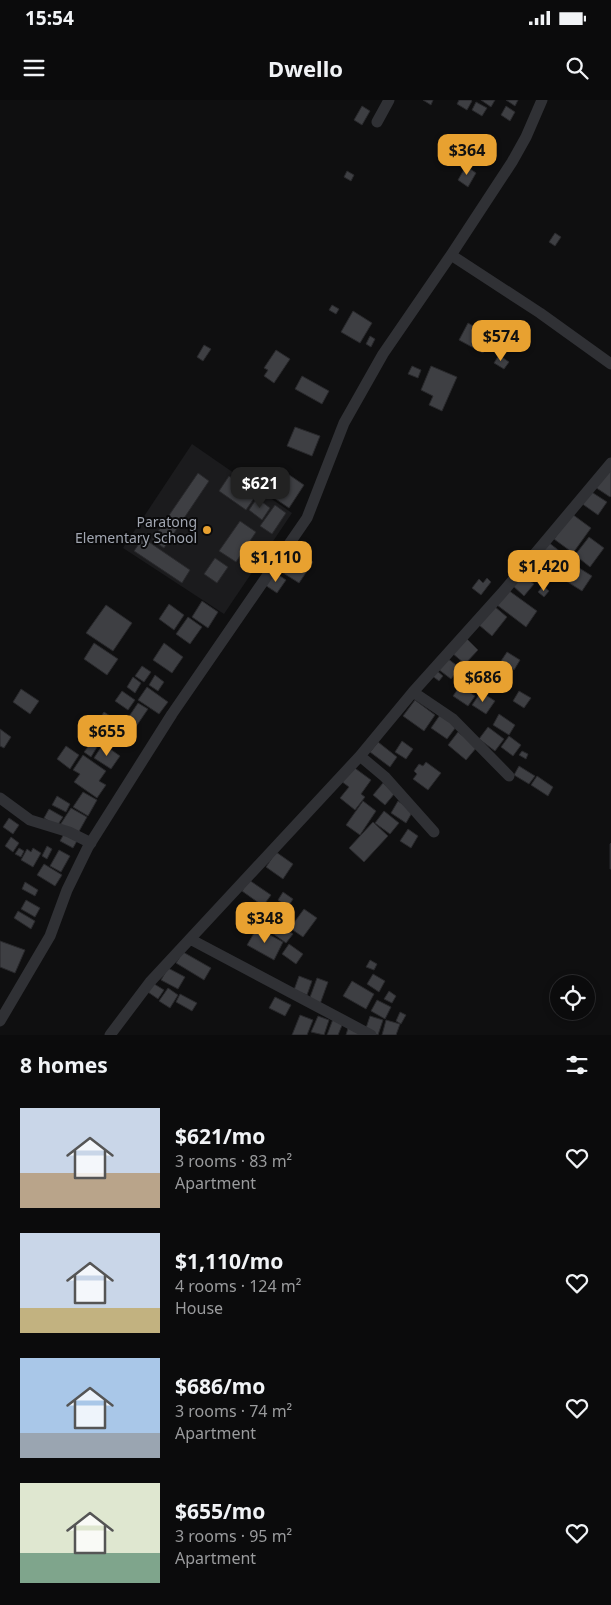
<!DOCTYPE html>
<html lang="en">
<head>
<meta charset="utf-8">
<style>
  body { margin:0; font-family:"Noto Sans",sans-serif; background:#141415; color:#f1f3f6; height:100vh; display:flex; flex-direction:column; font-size:19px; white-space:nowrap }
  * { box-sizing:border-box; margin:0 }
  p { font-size:16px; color:#9a9b9d }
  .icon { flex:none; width:28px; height:28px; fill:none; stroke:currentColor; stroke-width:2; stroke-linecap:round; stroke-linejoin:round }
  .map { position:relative; height:935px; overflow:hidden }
  .sheet { display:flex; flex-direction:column; background:#0b0b0c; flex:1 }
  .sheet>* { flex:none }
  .controls { position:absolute; left:550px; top:875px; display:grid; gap:10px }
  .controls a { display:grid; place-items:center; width:45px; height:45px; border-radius:50%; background:#0b0b0c; box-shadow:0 2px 8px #0003,0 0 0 1px #2b2b2d; font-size:25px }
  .price { position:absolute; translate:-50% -42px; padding:0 11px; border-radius:10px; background:#e8a130; color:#111; font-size:16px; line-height:32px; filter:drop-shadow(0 1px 2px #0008) }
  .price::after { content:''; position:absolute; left:50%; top:30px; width:15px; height:11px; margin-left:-8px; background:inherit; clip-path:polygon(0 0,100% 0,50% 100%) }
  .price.active { background:#222; color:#fff }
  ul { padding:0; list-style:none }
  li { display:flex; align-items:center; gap:15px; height:125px; padding:0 20px }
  li span { display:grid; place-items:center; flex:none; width:140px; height:100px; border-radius:0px; color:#555 }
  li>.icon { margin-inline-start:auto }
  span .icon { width:60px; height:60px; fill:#fffc; stroke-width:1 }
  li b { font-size:21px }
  h2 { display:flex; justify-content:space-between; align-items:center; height:60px; padding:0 20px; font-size:21px }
  .status { display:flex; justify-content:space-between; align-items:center; height:35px; padding:0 25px; background:#0b0b0c; direction:ltr }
  .status svg { height:14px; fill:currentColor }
  header { display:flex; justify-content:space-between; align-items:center; height:65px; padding:0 20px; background:#0b0b0c; font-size:22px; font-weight:700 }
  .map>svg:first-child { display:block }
  .built { fill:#1b1b1d }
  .building { fill:#3e3f43; stroke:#29292c }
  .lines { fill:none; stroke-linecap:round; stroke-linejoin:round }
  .minor { stroke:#303135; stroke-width:11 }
  .poi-dot { fill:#e8a130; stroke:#0a0a0b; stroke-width:2 }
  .labels { text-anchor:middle; stroke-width:4; stroke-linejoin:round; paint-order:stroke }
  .poi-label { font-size:14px; fill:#a1a6b1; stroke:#0a0a0b; text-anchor:end }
</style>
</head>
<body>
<div class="status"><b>15:54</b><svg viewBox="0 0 49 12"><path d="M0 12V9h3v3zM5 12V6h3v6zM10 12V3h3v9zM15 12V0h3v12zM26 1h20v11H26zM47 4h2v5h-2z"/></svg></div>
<header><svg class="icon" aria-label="menu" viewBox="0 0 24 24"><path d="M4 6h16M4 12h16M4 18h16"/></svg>Dwello<svg class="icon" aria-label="search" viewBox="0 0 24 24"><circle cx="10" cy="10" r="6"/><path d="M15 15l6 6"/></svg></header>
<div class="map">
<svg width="611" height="935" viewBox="0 0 611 935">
  <rect width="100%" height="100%" fill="#0f0f10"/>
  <path class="built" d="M192 344 292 413 224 514 123 448Z"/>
  <path class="building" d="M423 0H433L431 5Z
    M459 0H471L472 1 467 10 457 4Z
    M481 0H495L491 7Z
    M506 0H518L515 6Z
    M476 2 487 8 482 16 472 10Z
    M362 6 370 11 362 25 354 20Z
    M506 6 515 12 510 21 501 15Z
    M476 41 490 51 480 66 465 56Z
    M466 66 476 73 468 87 458 80Z
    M347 71 354 75 351 81 344 77Z
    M555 133 561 137 555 146 549 142Z
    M332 205 339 209 336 214 329 210Z
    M353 211 372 223 360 243 341 232Z
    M468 223 492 237 483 253 459 240Z
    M370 236 375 239 371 247 366 244Z
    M204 245 211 249 203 261 197 257Z
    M276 250 290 259 274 283 264 276 268 270 264 268Z
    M499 255 509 262 504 269 494 263Z
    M412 266 421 270 418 278 408 274Z
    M431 266 457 277 442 311 429 305 433 296 421 290Z
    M302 276 329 291 322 304 295 289Z
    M295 327 320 336 312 356 287 346Z
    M611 371V396L610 397 595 387Z
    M285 372 304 385 289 408 270 395Z
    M198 373 209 381 164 448 152 440Z
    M229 376 257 394 246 410 219 391Z
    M590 391 607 402 598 415 581 403Z
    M257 398 270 408 262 420 249 410Z
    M275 405 286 413 272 434 260 426Z
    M572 414 591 428 573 453 554 439Z
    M240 421 256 432 236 462 219 451Z
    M589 437 604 448 590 467 575 455Z
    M143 438 190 470 182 483 134 451Z
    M548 442 566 456 556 469 538 454Z
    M292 448 313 462 299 483 277 469Z
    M215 458 228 467 217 483 204 474Z
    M537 458 552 471 542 483 527 471Z
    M576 466 592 476 582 491 566 481Z
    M274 472 286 480 277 493 265 485Z
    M521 474 534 484 524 496 512 485Z
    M487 478 491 482 481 495 472 488 479 479 483 483Z
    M543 486 549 491 544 497 538 492Z
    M508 490 537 511 526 527 497 505Z
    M202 501 218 512 208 528 192 517Z
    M169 504 184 515 174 530 159 519Z
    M106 505 132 523 113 551 86 533Z
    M494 506 507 517 492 536 479 525Z
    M188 517 202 527 190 544 176 534Z
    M466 538 478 550 465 564 452 553Z
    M94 543 118 559 107 575 84 559Z
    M164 543 183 557 172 573 153 560Z
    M507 552 520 560 514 570 501 561Z
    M447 558 460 568 451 579 438 569Z
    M142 566 151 572 144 582 135 576Z
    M498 569 508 576 501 585 491 578Z
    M436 570 443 576 439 581 431 575Z
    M155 575 164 582 158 591 149 585Z
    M459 575 466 580 461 587 454 582Z
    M133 577 141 583 135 593 127 587Z
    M460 586 475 596 468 606 453 596Z
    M147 587 168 602 159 614 138 600Z
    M21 589 39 601 30 614 13 602Z
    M122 591 135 600 128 610 115 601Z
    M519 591 531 598 524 608 513 601Z
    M481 592 495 601 486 614 472 605Z
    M415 600 435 615 424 631 403 616Z
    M138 603 148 609 135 628 126 621Z
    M104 612 119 622 104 644 91 635 102 619 100 618Z
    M499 614 515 625 509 635 493 625Z
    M440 615 456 627 447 639 431 628Z
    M122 623 133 630 127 639 116 632Z
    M488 627 504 639 495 651 479 639Z
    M0 629 11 637 4 648 0 646Z
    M458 632 477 647 466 660 448 645Z
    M509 636 521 645 513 656 501 647Z
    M402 641 413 649 406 659 395 652Z
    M378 642 397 657 390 667 370 652Z
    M91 643 97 647 91 657 84 652Z
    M103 644 120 656 111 669 94 658Z
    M66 646 79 655 70 669 57 659Z
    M522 651 528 654 526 659 519 655Z
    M83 655 106 671 99 681 106 685 97 698 74 682 80 674 73 670Z
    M426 662 441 673 428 690 413 679 417 674 414 671 419 664 423 666Z
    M352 666 371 680 361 694 365 697 355 710 340 698 349 687 341 681Z
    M519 666 535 676 529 684 514 675Z
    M537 676 553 687 548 696 531 685Z
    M383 683 395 693 385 705 373 695Z
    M83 692 97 700 88 716 73 707Z
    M57 696 70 704 66 712 52 705Z
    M363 701 376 711 360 735 346 725Z
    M398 701 413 711 406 723 391 713Z
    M71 708 87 717 77 735 60 725Z
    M49 709 63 717 57 726 44 718Z
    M384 711 399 723 390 734 375 723Z
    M9 718 19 725 13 734 3 727Z
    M373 722 388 736 364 762 349 748Z
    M408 729 418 736 411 748 400 741Z
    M65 732 78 739 73 748 60 741Z
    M11 737 19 743 13 752 5 746Z
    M611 743V769H610V744Z
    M47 746 52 749 47 759 42 756Z
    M19 748 24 751 21 757 15 754Z
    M33 748 41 753 33 767 21 760 27 749 31 752Z
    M59 750 70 756 61 772 50 766Z
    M276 752 293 764 283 779 266 767Z
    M44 764 62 775 55 786 37 775Z
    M249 780 271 795 263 806 242 791Z
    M25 782 38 790 35 796 22 789Z
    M283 792 293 799 288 807 278 800Z
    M26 800 40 808 35 817 21 809Z
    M272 804 282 810 277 818 267 812Z
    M304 809 317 818 303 837 290 828Z
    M18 811 35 821 31 829 14 818Z
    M275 821 293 834 286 843 268 830Z
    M257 828 283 842 274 860 247 845Z
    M0 841 25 850 15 873 0 867Z
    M289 844 303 854 296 864 282 854Z
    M183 852 211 868 204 880 176 863Z
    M370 860 377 864 374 870 366 867Z
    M168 868 185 877 178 889 161 880Z
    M373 874 385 881 379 892 367 884Z
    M299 876 312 881 307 895 294 890Z
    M317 878 328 882 320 904 309 900Z
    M352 881 374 894 366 909 343 896Z
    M151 882 164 890 158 899 145 890Z
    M168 888 178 895 170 908 159 901Z
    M389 891 396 896 392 903 384 899Z
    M180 894 197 903 192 911 176 902Z
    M275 897 291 905 285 916 269 908Z
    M377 900 391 907 385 919 371 911Z
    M400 912 406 915 401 924 396 921Z
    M300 915 313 920 307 935H292Z
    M318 916 329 920 324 935 311 932Z
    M370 916 383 920 378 935 365 931Z
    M333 919 343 923 338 935H327Z
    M386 920 400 924 396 935H382Z
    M348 928 362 935H346Z"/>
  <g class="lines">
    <path class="minor" d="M377 22 389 0
      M451 155 540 213 611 264
      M413 592 453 619 509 676
      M360 656 385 677 434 732
      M0 698 30 720 69 732 91 743
      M190 839 371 935
      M0 921 50 836 67 790 88 747 172 614 307 418 344 323 383 254 451 155 512 62 526 37 542 0
      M110 935 150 882 360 656 413 592 502 493 611 363"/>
  </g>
  <circle class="poi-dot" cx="207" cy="430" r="5"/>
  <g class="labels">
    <g class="poi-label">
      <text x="197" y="427">Paratong<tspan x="197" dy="16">Elementary School</tspan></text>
    </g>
  </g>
</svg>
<div class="controls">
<a><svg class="icon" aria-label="locate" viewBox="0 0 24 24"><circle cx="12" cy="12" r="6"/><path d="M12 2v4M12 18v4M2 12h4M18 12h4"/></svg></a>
</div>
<b class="price" style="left:467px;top:76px">$364</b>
<b class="price" style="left:501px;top:262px">$574</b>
<b class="price active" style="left:260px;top:409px">$621</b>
<b class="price" style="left:276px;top:483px">$1,110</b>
<b class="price" style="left:544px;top:492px">$1,420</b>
<b class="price" style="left:483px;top:603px">$686</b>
<b class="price" style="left:107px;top:657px">$655</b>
<b class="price" style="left:265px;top:844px">$348</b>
</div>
<section class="sheet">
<h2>8 homes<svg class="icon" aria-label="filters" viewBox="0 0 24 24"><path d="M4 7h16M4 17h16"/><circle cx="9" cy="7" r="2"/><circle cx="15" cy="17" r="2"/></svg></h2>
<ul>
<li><span style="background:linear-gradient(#c9d6e8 65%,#b9a48a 0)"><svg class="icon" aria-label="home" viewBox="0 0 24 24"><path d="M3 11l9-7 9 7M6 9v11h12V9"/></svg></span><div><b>$621/mo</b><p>3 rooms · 83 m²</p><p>Apartment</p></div><svg class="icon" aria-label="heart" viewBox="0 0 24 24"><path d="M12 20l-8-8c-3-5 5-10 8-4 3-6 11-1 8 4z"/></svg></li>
<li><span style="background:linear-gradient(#c9d6e8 75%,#c2b280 0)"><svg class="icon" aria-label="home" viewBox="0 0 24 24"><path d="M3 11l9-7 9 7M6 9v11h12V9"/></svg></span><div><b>$1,110/mo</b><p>4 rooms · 124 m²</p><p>House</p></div><svg class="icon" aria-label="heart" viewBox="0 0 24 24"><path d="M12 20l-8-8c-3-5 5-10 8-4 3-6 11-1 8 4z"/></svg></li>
<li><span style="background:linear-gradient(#a9c7e8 75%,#9aa5b1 0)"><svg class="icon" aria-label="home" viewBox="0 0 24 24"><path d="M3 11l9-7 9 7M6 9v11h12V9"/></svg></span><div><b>$686/mo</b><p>3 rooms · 74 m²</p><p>Apartment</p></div><svg class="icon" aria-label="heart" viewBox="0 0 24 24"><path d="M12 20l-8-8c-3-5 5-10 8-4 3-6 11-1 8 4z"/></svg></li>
<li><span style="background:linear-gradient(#dfe7d0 70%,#7fa58c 0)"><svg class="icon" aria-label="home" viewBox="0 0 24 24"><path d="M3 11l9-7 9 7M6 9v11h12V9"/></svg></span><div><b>$655/mo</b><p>3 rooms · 95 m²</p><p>Apartment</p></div><svg class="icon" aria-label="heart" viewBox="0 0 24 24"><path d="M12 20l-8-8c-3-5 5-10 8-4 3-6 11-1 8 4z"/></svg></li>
</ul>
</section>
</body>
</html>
